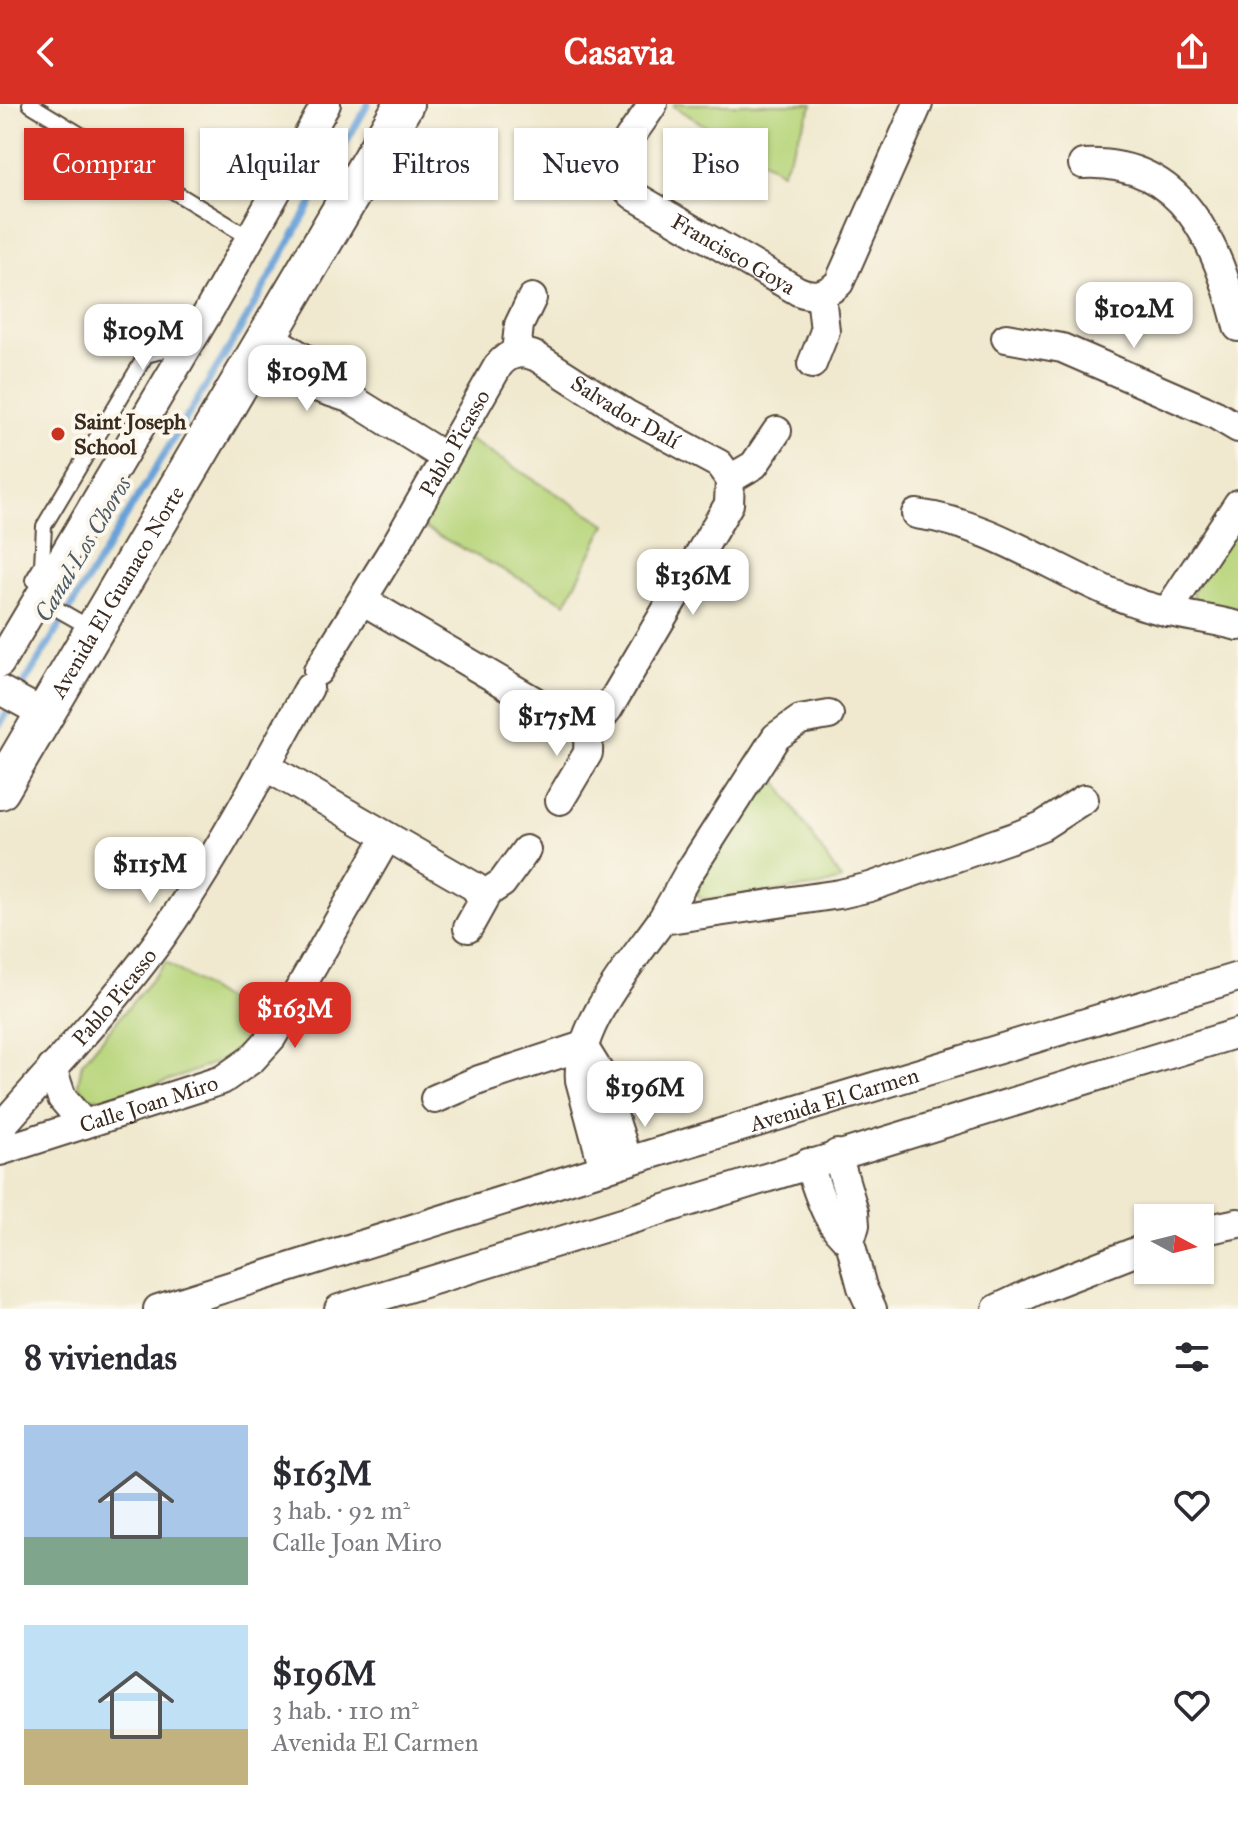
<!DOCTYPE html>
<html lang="es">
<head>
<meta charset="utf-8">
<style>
  body { margin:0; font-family:"IM FELL Great Primer",serif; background:#f7f7f7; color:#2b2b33; height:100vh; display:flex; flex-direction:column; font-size:30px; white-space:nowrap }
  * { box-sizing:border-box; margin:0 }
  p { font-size:26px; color:#7c7c81 }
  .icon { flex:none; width:44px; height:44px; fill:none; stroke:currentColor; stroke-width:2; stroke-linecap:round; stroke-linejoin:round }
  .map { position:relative; height:1205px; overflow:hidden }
  .details { display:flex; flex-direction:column; background:#fff; flex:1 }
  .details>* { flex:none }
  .hud { position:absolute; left:24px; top:24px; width:800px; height:72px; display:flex; gap:16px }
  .needle { width:52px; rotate:97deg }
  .tools { position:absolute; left:1134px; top:1100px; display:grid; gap:16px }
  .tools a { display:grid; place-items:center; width:80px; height:80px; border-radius:0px; background:#fff; box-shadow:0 2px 6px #0004; font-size:40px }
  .price { position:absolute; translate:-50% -68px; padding:0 18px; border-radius:16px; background:#fff; color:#222; font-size:26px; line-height:52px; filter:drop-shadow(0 2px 4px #0008) }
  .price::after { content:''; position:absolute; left:50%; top:48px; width:24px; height:18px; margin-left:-12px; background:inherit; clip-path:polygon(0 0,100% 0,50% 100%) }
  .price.selected { background:#d93025; color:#fff }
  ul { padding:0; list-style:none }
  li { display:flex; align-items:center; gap:24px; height:200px; padding:0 24px }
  li span { display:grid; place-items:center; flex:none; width:224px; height:160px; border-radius:0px; color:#555 }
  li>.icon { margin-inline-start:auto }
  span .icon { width:96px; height:96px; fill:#fffc; stroke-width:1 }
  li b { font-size:34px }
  h2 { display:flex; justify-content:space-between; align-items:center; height:96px; padding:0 24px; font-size:34px }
  .tag { padding:0 28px; border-radius:0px; background:#fff; box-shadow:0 2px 6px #0004; font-size:28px; line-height:72px }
  .tag.selected { background:#d93025; color:#fff }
  header { display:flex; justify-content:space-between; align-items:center; height:104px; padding:0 24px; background:#d93025; color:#fff; font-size:36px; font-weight:800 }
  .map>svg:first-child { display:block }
  .green { fill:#b8d57b; stroke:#7a804c; stroke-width:2 }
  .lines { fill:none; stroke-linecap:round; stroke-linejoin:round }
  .stream { stroke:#69a2d8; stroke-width:7 }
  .lane-casing { stroke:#564739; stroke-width:18 }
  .street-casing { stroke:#564739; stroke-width:32 }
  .secondary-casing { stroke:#564739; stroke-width:42 }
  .lane { stroke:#fff; stroke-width:14 }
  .street { stroke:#fff; stroke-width:28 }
  .secondary { stroke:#fff; stroke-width:38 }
  .poi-dot { fill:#c8321e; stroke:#fbf7ec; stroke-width:3 }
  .labels { text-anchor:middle; stroke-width:8; stroke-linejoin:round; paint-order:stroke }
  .street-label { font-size:22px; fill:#3b2a1e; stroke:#fbf7ec }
  .poi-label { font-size:22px; font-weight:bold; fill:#3b2a1e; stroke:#fbf7ec; text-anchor:start }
  .water-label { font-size:24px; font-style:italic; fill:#4d5a68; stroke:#fbf7ec }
</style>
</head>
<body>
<header><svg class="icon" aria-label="back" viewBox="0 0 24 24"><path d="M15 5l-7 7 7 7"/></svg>Casavia<svg class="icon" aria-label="share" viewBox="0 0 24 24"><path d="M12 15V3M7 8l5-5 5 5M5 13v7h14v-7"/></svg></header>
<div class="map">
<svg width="1238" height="1205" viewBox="0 0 1238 1205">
  <rect width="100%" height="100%" fill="#fbf7ec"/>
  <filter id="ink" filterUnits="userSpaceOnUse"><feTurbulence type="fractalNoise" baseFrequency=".0125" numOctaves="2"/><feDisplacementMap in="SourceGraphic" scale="16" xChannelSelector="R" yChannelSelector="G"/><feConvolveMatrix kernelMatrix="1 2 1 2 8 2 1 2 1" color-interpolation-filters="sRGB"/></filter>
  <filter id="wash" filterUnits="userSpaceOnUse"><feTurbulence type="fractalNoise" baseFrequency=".006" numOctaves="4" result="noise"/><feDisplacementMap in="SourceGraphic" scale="32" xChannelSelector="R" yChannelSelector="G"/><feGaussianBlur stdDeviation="1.8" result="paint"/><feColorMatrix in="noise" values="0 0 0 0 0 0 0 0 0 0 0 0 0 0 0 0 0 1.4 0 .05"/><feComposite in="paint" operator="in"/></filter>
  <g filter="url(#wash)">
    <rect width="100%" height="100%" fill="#f0e9cf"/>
    <path class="green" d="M674 0H813L782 68 673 2Z
      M468 335 606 420 566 499 420 422Z
      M1238 412V507L1229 502 1198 499 1192 489Z
      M772 670 841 776 821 782 702 796 696 789 698 781Z
      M166 858 256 916C249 930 242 942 229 951 209 964 112 999 90 994L78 981 82 959Z"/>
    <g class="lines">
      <path class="stream" d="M18 590 238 229 368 0
        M0 620 11 601"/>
    </g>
  </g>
  <g filter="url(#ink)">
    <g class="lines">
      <g class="lane-casing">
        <path id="lane" d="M30 0 250 134
          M33 476 42 461 44 422 146 251 188 240
          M36 493 94 526"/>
      </g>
      <g class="street-casing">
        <g id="street">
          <path id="s1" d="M653 0C636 29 595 64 636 93L798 187C814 194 826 191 839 179L918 0"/>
          <path d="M1083 60C1184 55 1218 141 1238 223"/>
          <path d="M269 233 322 265 350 294 445 353"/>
          <path d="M1006 234 1062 244 1216 311 1238 324"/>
          <path d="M516 249 519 221 532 194"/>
          <path d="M255 255 294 276 349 294"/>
          <path d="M812 260 825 227 821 191"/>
          <path d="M730 375 754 361 777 327"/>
          <path d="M916 410C996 420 1062 473 1137 499 1169 511 1205 513 1238 522"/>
          <path d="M1167 508 1238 400"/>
          <path d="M0 559 207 210 326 0"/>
          <path id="s2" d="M318 567 397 439 498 262C508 249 521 246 537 253L626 310 719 360 730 375 729 400 608 605C598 619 585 624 570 618L362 496"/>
          <path d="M0 586 46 611"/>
          <path d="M265 662 475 783 483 797 468 824"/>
          <path d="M560 696 588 649 589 620"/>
          <path d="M482 792 502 779 526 746"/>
          <path d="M662 816 688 770 776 633 800 616 829 611"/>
          <path d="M583 942 599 968 628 1057"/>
          <path d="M52 964 62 994 84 1020"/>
          <path d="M435 995 479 976 583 942"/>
          <path id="s3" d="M0 1024C52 964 108 906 155 842 213 761 260 671 309 584"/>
          <path id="s4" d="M0 1047 222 976 252 955 272 933 387 733"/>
          <path d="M837 1050 854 1108 855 1121 850 1138 862 1183 872 1205"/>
          <path d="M808 1059C819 1088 825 1119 850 1138"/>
          <path d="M604 1065 580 976C575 923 633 857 662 816L840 790 870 783 1017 732 1042 722 1084 695"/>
          <path d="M1200 1127 1238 1119"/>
          <path id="s5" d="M158 1205 628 1057 1238 873"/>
          <path d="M339 1205 1238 929"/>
          <path d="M997 1205 1037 1186 1148 1143"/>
        </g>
      </g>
      <g class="secondary-casing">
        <g id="secondary">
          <path id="s6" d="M0 686 404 0"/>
        </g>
      </g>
      <use href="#lane" class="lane"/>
      <use href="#street" class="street"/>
      <use href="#secondary" class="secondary"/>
    </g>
  </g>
  <circle class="poi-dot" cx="58" cy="330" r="8"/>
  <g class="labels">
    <g class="street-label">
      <text dy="8" stroke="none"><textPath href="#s1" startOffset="222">Francisco Goya</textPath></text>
      <text dy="8" stroke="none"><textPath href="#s2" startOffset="502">Salvador Dalí</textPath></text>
      <text dy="8" stroke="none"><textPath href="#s2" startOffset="266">Pablo Picasso</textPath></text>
      <text dy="8" stroke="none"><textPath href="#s6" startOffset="230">Avenida El Guanaco Norte</textPath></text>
      <text dy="8" stroke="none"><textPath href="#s3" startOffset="174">Pablo Picasso</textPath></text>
      <text dy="8" stroke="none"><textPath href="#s4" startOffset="156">Calle Joan Miro</textPath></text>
      <text dy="8" stroke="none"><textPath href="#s5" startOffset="708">Avenida El Carmen</textPath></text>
    </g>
    <g class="poi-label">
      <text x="74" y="325">Saint Joseph<tspan x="74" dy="25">School</tspan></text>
    </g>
    <g class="water-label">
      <text transform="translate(83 445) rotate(-59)" y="8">Canal Los Choros</text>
    </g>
  </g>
</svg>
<div class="tools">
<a><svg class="needle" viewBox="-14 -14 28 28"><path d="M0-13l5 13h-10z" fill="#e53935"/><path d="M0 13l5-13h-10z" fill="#7c7c81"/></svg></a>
</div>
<b class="price" style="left:1134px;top:246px">$102M</b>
<b class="price" style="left:143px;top:268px">$109M</b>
<b class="price" style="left:307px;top:309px">$109M</b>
<b class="price" style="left:693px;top:513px">$136M</b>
<b class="price" style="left:557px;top:654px">$175M</b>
<b class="price" style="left:150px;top:801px">$115M</b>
<b class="price selected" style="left:295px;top:946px">$163M</b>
<b class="price" style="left:645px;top:1025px">$196M</b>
<div class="hud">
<a class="tag selected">Comprar</a>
<a class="tag">Alquilar</a>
<a class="tag">Filtros</a>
<a class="tag">Nuevo</a>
<a class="tag">Piso</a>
</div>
</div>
<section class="details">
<h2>8 viviendas<svg class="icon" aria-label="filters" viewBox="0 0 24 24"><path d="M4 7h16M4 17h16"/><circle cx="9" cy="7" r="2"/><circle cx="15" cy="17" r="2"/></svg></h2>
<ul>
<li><span style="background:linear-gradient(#a9c7e8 70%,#7fa58c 0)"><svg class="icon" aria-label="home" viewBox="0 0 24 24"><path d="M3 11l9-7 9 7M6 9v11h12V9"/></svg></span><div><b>$163M</b><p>3 hab. · 92 m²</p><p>Calle Joan Miro</p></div><svg class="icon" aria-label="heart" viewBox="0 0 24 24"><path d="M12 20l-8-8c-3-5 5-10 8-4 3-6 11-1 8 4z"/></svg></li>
<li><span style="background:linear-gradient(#bfe0f5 65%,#c2b280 0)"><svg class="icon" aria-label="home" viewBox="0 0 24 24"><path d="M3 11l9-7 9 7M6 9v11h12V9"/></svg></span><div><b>$196M</b><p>3 hab. · 110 m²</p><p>Avenida El Carmen</p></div><svg class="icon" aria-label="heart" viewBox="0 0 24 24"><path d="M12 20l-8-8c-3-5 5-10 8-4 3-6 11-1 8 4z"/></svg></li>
</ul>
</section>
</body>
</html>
